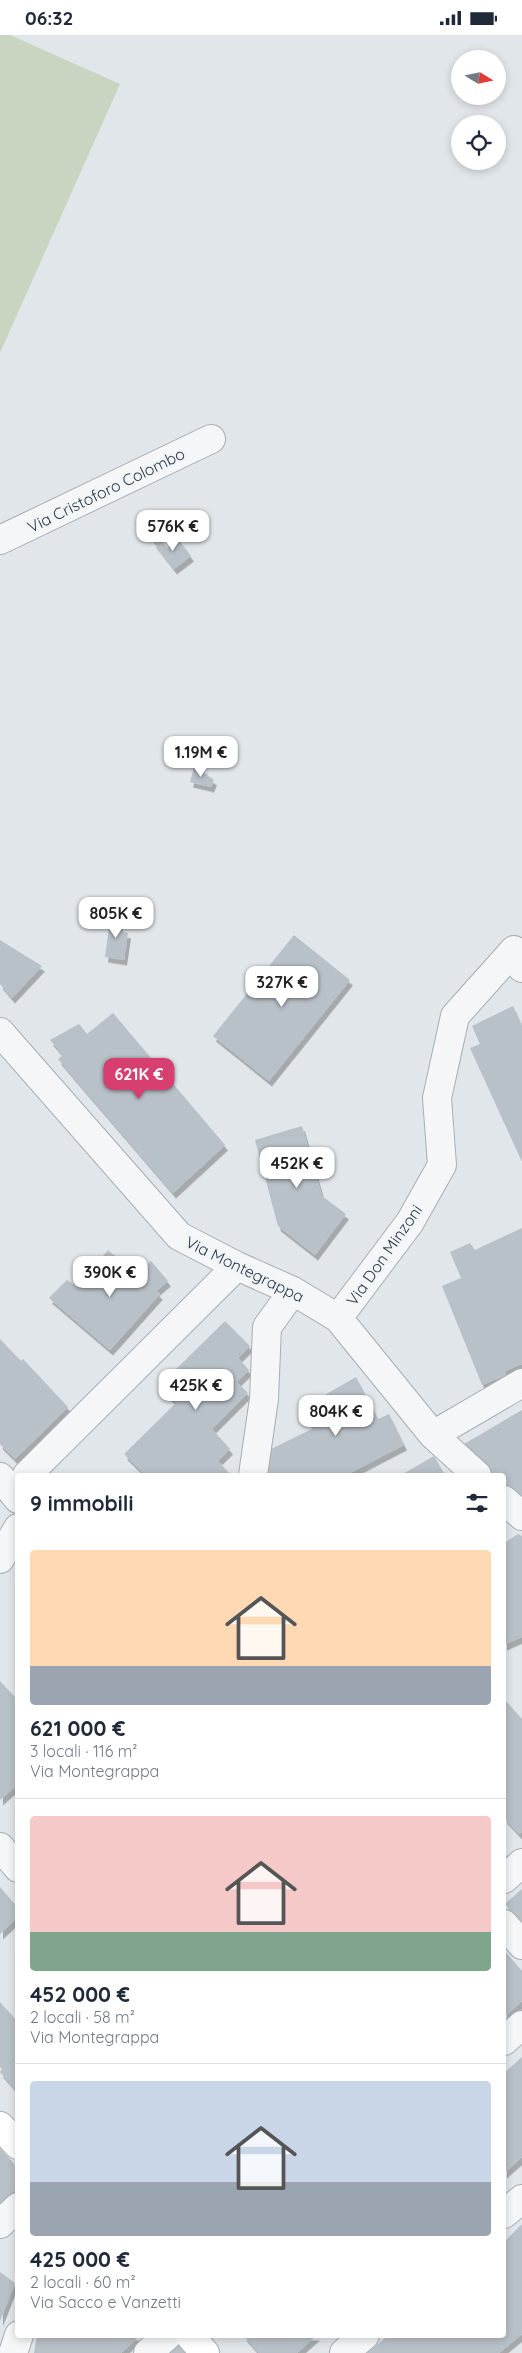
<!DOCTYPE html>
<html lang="it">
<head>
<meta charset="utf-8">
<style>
  body { margin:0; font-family:Quicksand,sans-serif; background:#f6f6f7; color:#1f2937; height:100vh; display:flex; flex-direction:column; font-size:19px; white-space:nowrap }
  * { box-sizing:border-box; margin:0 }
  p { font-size:16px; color:#747a83 }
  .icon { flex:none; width:28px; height:28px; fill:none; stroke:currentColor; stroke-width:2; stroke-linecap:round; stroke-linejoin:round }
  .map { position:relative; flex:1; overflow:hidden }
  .side { position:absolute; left:15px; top:1438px; width:491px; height:865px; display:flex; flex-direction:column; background:#fff; border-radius:5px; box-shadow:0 2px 8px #0003 }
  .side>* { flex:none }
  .needle { width:32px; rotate:100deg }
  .controls { position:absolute; left:451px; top:15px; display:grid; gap:10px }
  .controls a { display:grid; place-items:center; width:55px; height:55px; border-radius:50%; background:#fff; box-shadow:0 2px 8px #0003; font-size:25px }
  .price { position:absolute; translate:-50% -42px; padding:0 11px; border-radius:10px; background:#fff; color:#222; font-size:16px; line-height:32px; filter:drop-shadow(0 1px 2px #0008) }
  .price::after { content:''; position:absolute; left:50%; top:30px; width:15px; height:11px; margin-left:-8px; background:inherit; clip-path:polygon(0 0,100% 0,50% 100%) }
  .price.selected { background:#d63f6f; color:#fff }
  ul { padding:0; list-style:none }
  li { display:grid; align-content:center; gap:10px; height:265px; padding:0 15px }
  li+li { border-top:1px solid #e0e1e3 }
  li span { display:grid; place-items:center; height:155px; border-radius:5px; color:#555 }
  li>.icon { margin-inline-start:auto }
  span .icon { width:90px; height:90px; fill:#fffc; stroke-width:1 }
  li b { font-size:21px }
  h2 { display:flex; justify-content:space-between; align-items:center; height:60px; padding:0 15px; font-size:21px }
  .status { display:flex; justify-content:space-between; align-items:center; height:35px; padding:0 25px; background:#fff; direction:ltr }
  .status svg { height:14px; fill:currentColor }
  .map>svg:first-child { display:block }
  .green { fill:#cad5c1 }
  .building { fill:#b8c0c8; filter:url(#shadow) }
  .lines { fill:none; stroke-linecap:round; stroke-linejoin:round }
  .street-casing { stroke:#a6aeb5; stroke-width:30 }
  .secondary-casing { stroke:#a6aeb5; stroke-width:30 }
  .street { stroke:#f4f6f8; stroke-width:28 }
  .secondary { stroke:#fff; stroke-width:28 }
  .labels { text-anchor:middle; stroke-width:4.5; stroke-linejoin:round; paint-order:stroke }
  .street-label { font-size:16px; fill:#283643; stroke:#f1f5f8 }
</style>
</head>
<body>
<div class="status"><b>06:32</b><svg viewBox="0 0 49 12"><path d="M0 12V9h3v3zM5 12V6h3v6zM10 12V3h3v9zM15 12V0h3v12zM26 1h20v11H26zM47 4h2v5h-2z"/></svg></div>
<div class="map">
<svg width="522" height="2318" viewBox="0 0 522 2318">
  <defs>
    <filter id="shadow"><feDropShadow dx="3" dy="5.5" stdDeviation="0" flood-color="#0004"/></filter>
  </defs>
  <rect width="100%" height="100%" fill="#e1e6ea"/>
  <path class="green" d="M0 0H10L120 49 0 318Z"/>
  <path class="building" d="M159 502 167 513 178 504 191 521 174 534 153 507Z
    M194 732 205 734 204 738 214 745 211 752 190 747Z
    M111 878 121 880 119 896 128 898 124 925 105 922Z
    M294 900 350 945 269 1046 213 1001Z
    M0 905 42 931 12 963 0 949Z
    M513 971 522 992V1127L470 1013 480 1009 472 991Z
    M113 978 225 1110 173 1158 58 1024 63 1020 50 1005 79 989 87 999Z
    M302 1091 322 1161 346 1179 315 1220 278 1191 255 1105Z
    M522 1193V1329L505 1336 506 1340 482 1350 442 1251 461 1243 450 1217 470 1208 475 1215Z
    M108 1215 136 1239 151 1226 168 1246 156 1256 160 1259 110 1315 49 1263 67 1245 77 1252Z
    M225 1286 250 1311 238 1323 249 1335 237 1347 248 1358 212 1394 230 1414 218 1426 231 1440H145L124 1419 176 1368 159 1351Z
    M0 1304 21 1326 23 1324 68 1372 15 1424 0 1409Z
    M356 1342 378 1384 389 1379 404 1410 346 1440H263L265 1417 312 1394 302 1373Z
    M522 1375V1466H521L504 1451V1440H491L459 1412Z
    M434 1421 445 1440H401Z
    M518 1499 522 1501V1602L504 1610V1508Z
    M0 1646 18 1665V1749L0 1765Z
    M504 1664 522 1684V1797L519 1799 504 1783Z
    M0 1852 18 1873V1882L0 1899Z
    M522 1854V1888L505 1869Z
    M504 1915 522 1936V1966L504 1982Z
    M0 1967 18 1987V2057L0 2037 2 2034 0 2032Z
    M522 2022V2122L504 2138V2038Z
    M0 2113 18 2133V2152L0 2170Z
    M522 2189V2299L499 2318H367L389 2300H504V2207Z
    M0 2237 15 2248 0 2286Z
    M37 2300H141L121 2318H34Z
    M243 2300H317L297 2318H259Z
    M182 2306 192 2318H168Z"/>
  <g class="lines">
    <g class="street-casing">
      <path id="street" d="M0 505 211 404
        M0 997 179 1201 237 1231 293 1256 338 1283 433 1400 477 1440
        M338 1283 410 1187 442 1130 437 1063 455 981 514 915 522 933
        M433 1400 522 1348
        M27 1440 237 1231
        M253 1440 264 1364 267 1292 293 1256
        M0 1442 18 1464
        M504 1465 522 1481
        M0 1524 18 1493
        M0 1812 18 1833
        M504 1844 522 1828
        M504 1889 522 1910
        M504 2006 522 1990
        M504 2179 522 2164
        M0 2189 18 2172
        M13 2318 19 2300
        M148 2318 168 2300
        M344 2318 365 2300"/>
    </g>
    <g class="secondary-casing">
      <path id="secondary" d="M0 2091 18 2110
        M189 2300 205 2318"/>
    </g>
    <use href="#street" class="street"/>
    <use href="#secondary" class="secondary"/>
  </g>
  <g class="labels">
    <g class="street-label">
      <text transform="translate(106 455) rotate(-26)" y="6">Via Cristoforo Colombo</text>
      <text transform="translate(384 1220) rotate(-55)" y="6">Via Don Minzoni</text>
      <text transform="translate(245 1234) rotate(26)" y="6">Via Montegrappa</text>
    </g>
  </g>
</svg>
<div class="controls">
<a><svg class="needle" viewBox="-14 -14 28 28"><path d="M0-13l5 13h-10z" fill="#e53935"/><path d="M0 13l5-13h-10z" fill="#747a83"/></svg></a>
<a><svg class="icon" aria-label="locate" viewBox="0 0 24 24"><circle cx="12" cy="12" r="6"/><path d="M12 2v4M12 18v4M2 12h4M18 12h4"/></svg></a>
</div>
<b class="price" style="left:173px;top:517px">576K €</b>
<b class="price" style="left:201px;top:743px">1.19M €</b>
<b class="price" style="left:116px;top:904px">805K €</b>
<b class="price" style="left:282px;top:973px">327K €</b>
<b class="price selected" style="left:139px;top:1065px">621K €</b>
<b class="price" style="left:297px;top:1154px">452K €</b>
<b class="price" style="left:110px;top:1263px">390K €</b>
<b class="price" style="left:196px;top:1376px">425K €</b>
<b class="price" style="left:336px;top:1402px">804K €</b>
<section class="side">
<h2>9 immobili<svg class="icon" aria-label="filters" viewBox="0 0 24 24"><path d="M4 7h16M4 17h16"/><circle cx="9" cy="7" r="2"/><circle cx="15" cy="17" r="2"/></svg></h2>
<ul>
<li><span style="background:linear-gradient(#ffd9b3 75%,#9aa5b1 0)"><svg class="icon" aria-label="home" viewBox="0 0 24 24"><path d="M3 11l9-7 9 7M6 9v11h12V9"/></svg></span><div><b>621 000 €</b><p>3 locali · 116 m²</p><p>Via Montegrappa</p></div></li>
<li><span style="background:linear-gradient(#f6c9c9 75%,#7fa58c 0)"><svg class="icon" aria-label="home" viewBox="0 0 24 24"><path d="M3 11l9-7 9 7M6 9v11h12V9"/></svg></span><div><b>452 000 €</b><p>2 locali · 58 m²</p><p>Via Montegrappa</p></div></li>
<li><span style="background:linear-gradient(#c9d6e8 65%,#9aa5b1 0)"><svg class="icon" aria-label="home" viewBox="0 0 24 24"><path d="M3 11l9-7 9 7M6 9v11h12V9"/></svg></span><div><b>425 000 €</b><p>2 locali · 60 m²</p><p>Via Sacco e Vanzetti</p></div></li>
</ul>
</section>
</div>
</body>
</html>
